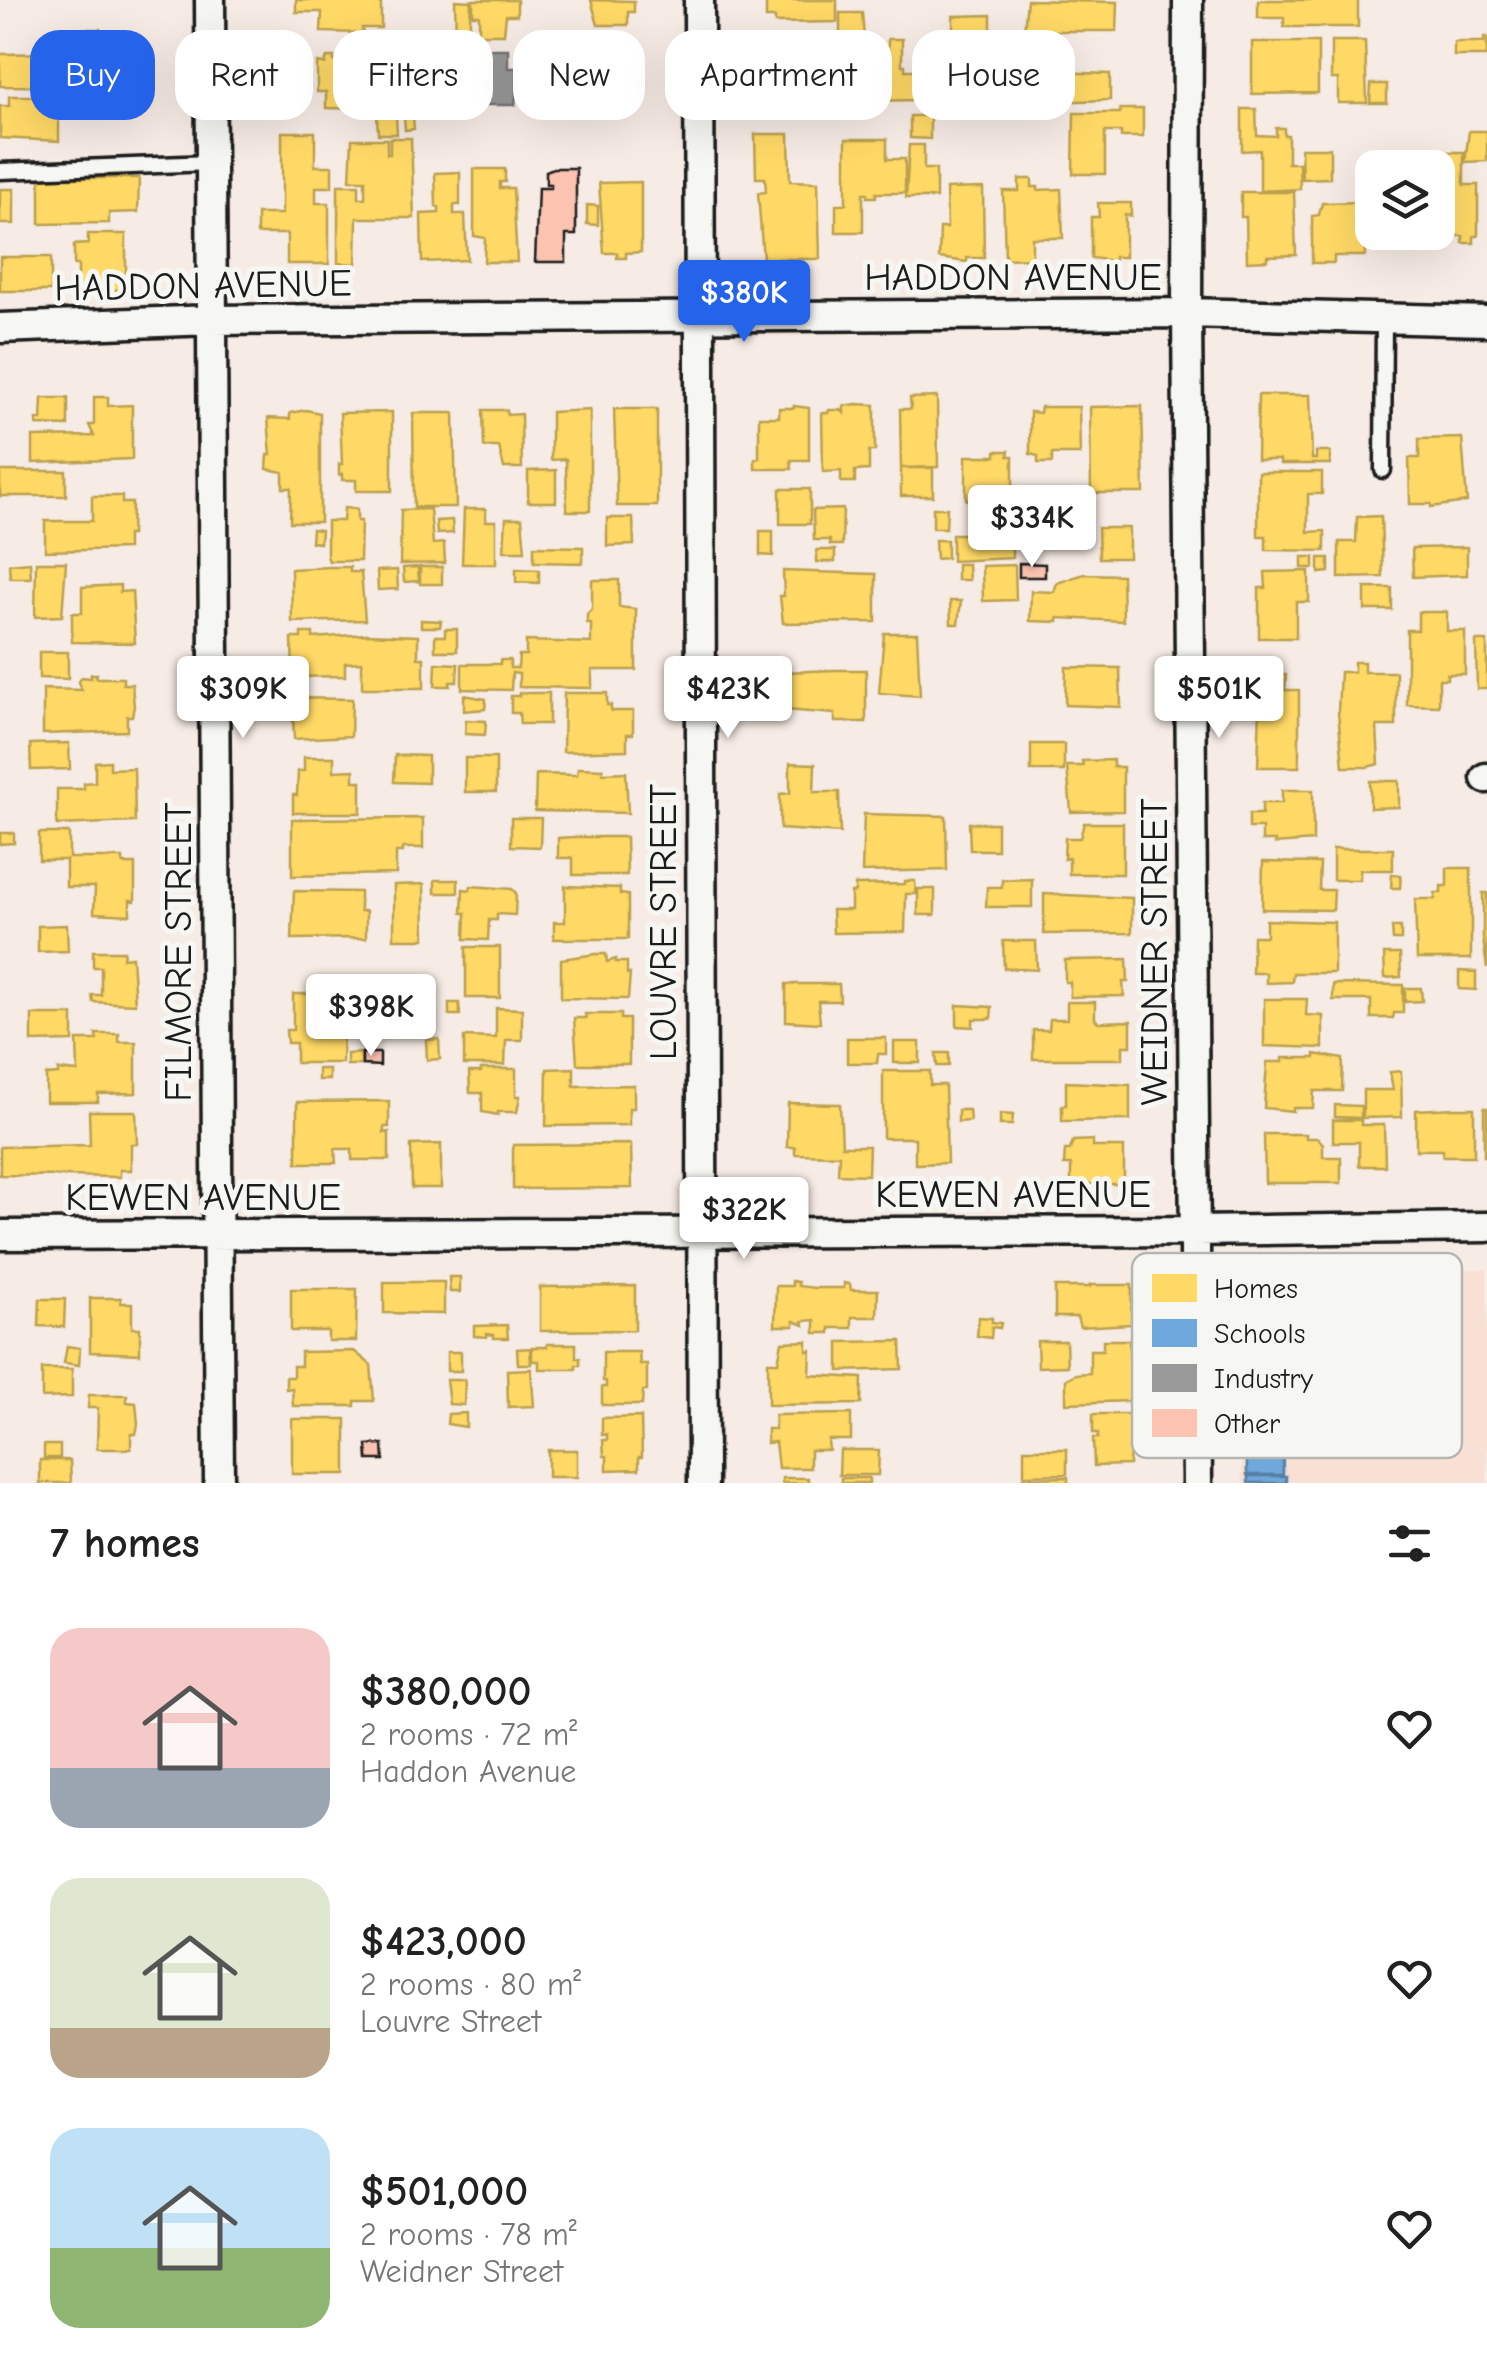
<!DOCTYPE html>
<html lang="en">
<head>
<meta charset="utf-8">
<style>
  body { margin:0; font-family:"Comic Neue",sans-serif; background:#f2f2f2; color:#222; height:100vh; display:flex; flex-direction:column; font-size:38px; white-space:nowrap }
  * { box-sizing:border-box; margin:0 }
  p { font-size:32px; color:#767676 }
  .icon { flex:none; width:55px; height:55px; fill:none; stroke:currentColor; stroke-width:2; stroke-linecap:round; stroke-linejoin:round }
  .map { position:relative; height:1483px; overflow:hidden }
  .drawer { display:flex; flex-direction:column; background:#fff; flex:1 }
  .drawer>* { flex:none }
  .guide { position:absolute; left:30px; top:30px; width:1428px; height:90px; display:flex; gap:20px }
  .fabs { position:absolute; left:1355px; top:150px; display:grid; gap:20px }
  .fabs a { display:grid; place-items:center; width:100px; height:100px; border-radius:20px; background:#fff; box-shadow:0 10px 40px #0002; font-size:50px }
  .price { position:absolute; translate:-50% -85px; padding:0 22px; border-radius:10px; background:#fff; color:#222; font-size:32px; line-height:65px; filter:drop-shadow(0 2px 5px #0008) }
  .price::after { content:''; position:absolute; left:50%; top:60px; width:30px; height:22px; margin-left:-15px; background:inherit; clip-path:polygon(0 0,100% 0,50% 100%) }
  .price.on { background:#2563eb; color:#fff }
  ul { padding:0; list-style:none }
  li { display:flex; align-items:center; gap:30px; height:250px; padding:0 50px }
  li span { display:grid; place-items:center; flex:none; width:280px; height:200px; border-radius:30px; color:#555 }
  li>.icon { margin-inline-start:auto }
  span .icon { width:120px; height:120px; fill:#fffc; stroke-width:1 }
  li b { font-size:42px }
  h2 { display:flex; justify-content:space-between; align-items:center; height:120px; padding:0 50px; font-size:42px }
  .chip { padding:0 35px; border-radius:30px; background:#fff; box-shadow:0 10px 40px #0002; font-size:35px; line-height:90px }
  .chip.on { background:#2563eb; color:#fff }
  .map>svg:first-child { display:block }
  .built { fill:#f8e0d5 }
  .homes { fill:#ffd966; stroke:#bba050; stroke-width:2.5 }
  .schools { fill:#6fa8dc; stroke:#567ea2; stroke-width:2.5 }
  .industry { fill:#999; stroke:#747474; stroke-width:2.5 }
  .building { fill:#fcc3b1; stroke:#1c1c1c; stroke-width:2.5 }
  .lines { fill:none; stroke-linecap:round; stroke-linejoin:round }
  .service-casing { stroke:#1c1c1c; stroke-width:21 }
  .minor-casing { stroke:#1c1c1c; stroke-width:35 }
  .service { stroke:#f6f6f2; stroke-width:14 }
  .minor { stroke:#f6f6f2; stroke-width:28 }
  .labels { text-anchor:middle; stroke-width:10; stroke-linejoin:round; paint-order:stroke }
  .street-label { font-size:38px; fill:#1c1c1c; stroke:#f6f6f2 }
  .key { fill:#f6f6f2; stroke:#b5b5b2; stroke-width:2.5 }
  .key-label { font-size:28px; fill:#1c1c1c }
</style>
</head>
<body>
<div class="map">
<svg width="1487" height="1483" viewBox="0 0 1487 1483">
  <rect width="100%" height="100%" fill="#f7ece5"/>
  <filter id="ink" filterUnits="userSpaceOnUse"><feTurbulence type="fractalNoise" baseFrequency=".01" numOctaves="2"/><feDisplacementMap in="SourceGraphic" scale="20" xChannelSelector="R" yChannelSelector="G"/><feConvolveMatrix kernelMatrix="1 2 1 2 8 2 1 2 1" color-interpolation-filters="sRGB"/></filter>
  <g filter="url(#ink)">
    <path class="built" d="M1487 1269V1483H1242V1285L1250 1272Z"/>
    <path class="homes" d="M296 0H381V28H362L363 33 321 32 322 12H296Z
      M455 0 471 1 469 39 456 40Z
      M473 0H517V15H506L504 34H479V15H473Z
      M591 0 634 1V12H628V25H598Z
      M775 0H837V22L775 23V18H766V1Z
      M1027 0 1118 2 1117 31H1024Z
      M1258 0H1358V27H1284V18H1258Z
      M840 13H862L864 37H840Z
      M991 15V32L953 33V16Z
      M60 29H100V42H106V54H128V87L0 86V54L60 53Z
      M1484 37H1487V56H1454V42H1484Z
      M888 39H902V65H905V70H917V100L871 101V58H888Z
      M1331 41H1365L1367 103H1338V79H1331Z
      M1252 42H1318V93L1252 94Z
      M1017 45V58H1054V72L1110 74V100L976 104V67L953 70 952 46Z
      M357 54H371V93L360 92V109L326 108V92H317V63L325 64 327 57H334V61H357Z
      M573 55 628 57V70H634V81H628V93H599L598 102H571Z
      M434 56H454V85L435 86Z
      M770 56H820V92H805V106H776L775 86 770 85Z
      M1371 84H1387V103H1370Z
      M418 91 419 105 378 108 377 94Z
      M452 92 453 105 439 106 438 93Z
      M9 96H59V141L0 138V106H9Z
      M1120 109H1143V137H1121V132H1105V174H1073L1074 113H1120Z
      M1242 109H1256L1257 135 1276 136V128H1284V135H1288V163H1299L1300 189 1260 191V150L1242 151Z
      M377 116H396L397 134H378Z
      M413 116 414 129 405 130 404 117Z
      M910 116H930V139L910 138Z
      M1469 131H1487V161L1465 162Z
      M282 132H315V166H332V187H316V203H329V264H287V234H257V214H282Z
      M755 134H789L790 181 818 182 820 259H763L758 193 766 192 765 178H756Z
      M390 138H411L414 218H357L356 264 338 263V185H359V198H365V180H350L352 139H387V154H390Z
      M846 139H887V159H905V193H876V197H867V193H863V232H836V204H846Z
      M909 145H924V169H936V198H906Z
      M1301 148H1330V178L1302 179Z
      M1418 152H1464V185H1478V236H1474V243H1463V236H1453L1438 238V251L1377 249 1378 232H1438V168H1418Z
      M474 169H505V182H500V188H513L517 262H484L485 238 474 236Z
      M460 172V205H454V214H465L467 260 422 262 421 214 439 213V207L436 206 435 173Z
      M40 178H139L138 212 109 213V223L40 224Z
      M1019 179H1032V187H1038V190L1061 189 1063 238H1032V258L1005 259 1003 191H1019Z
      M641 182V252L626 253V258H617V253H604L599 183Z
      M983 188 984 258H967V262L939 258 940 228H947L946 189Z
      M0 189H14V224H0Z
      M1241 192H1294L1296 255 1267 256V260L1247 261 1246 217H1241Z
      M1364 202 1365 256H1334V263H1312V216L1319 215 1322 203Z
      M1098 203H1131V216L1125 215V257H1114V261L1091 258V217H1099Z
      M587 205 598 206V225L587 224Z
      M88 234H126V290H78V265H74V245L88 244Z
      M0 257H51V291H0Z
      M1258 395H1310L1312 459H1316V452H1330V464H1280V460H1257Z
      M94 397H108V406L132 405V459L33 463V437L94 436 89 425H94Z
      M937 397 938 467 901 468 900 409H911L910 398Z
      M42 398H68V426L37 425V419L41 420Z
      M856 404 875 405V451H869V470L855 471V482H841V471L823 472 822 413H828L829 410H841L844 413V406Z
      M794 406 809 408V460H791L792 469H755V459L759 458V417H779V408H794Z
      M1142 406 1144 493H1091L1090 407Z
      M1041 407H1079L1080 454H1052V463H1038V456L1030 454V412L1040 413Z
      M614 409H657V506H617Z
      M306 410 320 413V522H290L291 488H283V472L267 469 268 455H271L268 418 290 419V413Z
      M483 410H507V415L521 414 522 468H504L499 447H484Z
      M590 410V511H567L566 459 551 460V412Z
      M392 412V491H356V480H342V474L339 475V464H342L340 413Z
      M413 413H454L456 507H414Z
      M1462 438 1467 502 1431 507V504H1410L1409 458H1419V439Z
      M996 451H1009L1008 456H1013V515L974 518 975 504 966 499V456H996Z
      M901 468H933V496H901Z
      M556 470V502H528V471Z
      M0 471H66V496H0Z
      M1258 472H1322V494H1308V532L1325 531V551L1266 550V536H1258Z
      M780 489H810V524H780Z
      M92 496H122V503H132L131 535H127V549L45 551V521H92Z
      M1060 500V528L1020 530 1019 501Z
      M1064 505 1084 506 1085 529H1063Z
      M344 508 357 509V521H361L360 561H329L327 556V521H343Z
      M933 508H947L946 528H933Z
      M430 509 433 544 444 543 445 563 400 564 401 510Z
      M464 509H486V521H496V564H462Z
      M843 509 842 545H830V540H814L813 510Z
      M1381 516 1383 577 1339 578V542H1356L1357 517Z
      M506 518H522L525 551H504Z
      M607 518H633L634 545 607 546Z
      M452 520 453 533 437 534 436 521Z
      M978 527H1012V558L952 561V534H978Z
      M1098 528H1129V558H1099Z
      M312 529 321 530 320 543 311 542Z
      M760 531H773V556L760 555Z
      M935 540H947V558L936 559Z
      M534 546 583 547V563L534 562Z
      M1467 547V575L1413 577 1412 548Z
      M817 550H835V562H817Z
      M1302 557H1314V568H1302Z
      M1319 558H1329V572L1319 573Z
      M30 562 31 578H10L9 564Z
      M36 562H66L62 616 35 617Z
      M957 564H968L969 580H957Z
      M1015 565 1016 600 983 601 982 566Z
      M330 567H350V572H361L365 620 292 622 291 569Z
      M418 567 419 581 404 582 403 568Z
      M420 567H442V584H420Z
      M516 569 539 570V583L516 582Z
      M397 570 398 589 378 590 377 571Z
      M783 571 876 574V622L783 623 780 596H784Z
      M1309 571V602H1296V638H1259V588H1266L1265 572Z
      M1084 574 1122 575 1123 621 1058 618V622L1030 621 1031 591 1054 592 1057 583Z
      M592 580H619V607L636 609V670H592V688L519 687V674L512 673 511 690 462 689V664H500V660H510V668H518L519 655H526V641L591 643V623H587V614L592 609Z
      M120 585V592L132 591 135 643 72 642V613H82V587Z
      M1365 588H1392V610H1365Z
      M950 601H961L958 624H951Z
      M1418 612H1447V631H1465V674H1447V679H1439V706L1407 705V630H1418Z
      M421 620 441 621 440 627H421Z
      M445 629H457V651H435V636H445Z
      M301 633H313V638L366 634 418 636V658H424V688H362V662L345 663V676L293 677 292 638H301Z
      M884 633H917L920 696 879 693Z
      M1476 641H1487V689H1477Z
      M39 652H68V679L39 678Z
      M1354 662H1364V672H1396V726H1377L1379 764 1367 767H1343L1338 712 1340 672H1354Z
      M436 663 458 664 457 682H450V686H435Z
      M1066 667 1120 668 1121 707 1065 705Z
      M835 670H866V722H835V714L785 710 784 672Z
      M91 674H97L96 678H123V684H132L134 706 132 716H127V731L43 734V689L82 690 78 682 82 677 91 678Z
      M1261 675H1286L1285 690H1299V767H1258Z
      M519 693H549V724H520L519 713H511V696H519Z
      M564 693H607V705H611V711H633V734H627V750L563 752Z
      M464 695 486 699 485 709 464 711Z
      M292 698 352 699 351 736 294 739Z
      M466 720 486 721 485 735 465 734Z
      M69 743 70 769 31 770 30 744Z
      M1031 744H1064V771H1031Z
      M395 755 428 756V783L394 782Z
      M304 757H334V771L354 770V781H361V813H293V795H297L298 771H304Z
      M465 758H496V792H465Z
      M1113 760V767H1123V811L1071 812 1067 766H1083L1082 761Z
      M110 761V769L134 768 135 822 57 825V789H84V783L95 782V762Z
      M790 763 815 764 814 792H839L840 833 780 829V794L790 793Z
      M578 768 603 769V773L626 772 628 813 535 811 536 774 577 775Z
      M1370 781H1399V807L1370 808Z
      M1282 790H1313V841L1275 844V841H1262V828H1249V814H1262V803H1282Z
      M864 814 946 816 947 870 862 872Z
      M423 818V848H403V852H396V874L292 876V819Z
      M511 818H541L540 847 511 846Z
      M969 823H997V850H970Z
      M1084 823H1123V874H1069V858L1064 859 1065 838H1080Z
      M0 833H14V843L0 844Z
      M39 833H69V858H123V864H135V901L130 900V915L94 913 95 887H66V860H39Z
      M573 837H626L627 875H573V858H558V838Z
      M1333 849H1393V870H1360V880H1333Z
      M1263 862 1320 863 1319 890H1334L1333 910 1262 909Z
      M1447 868H1471V959H1417L1415 899H1435V893H1441V886H1447Z
      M1392 874 1401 875 1400 888H1391Z
      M1032 879V907H986L987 887H1002V880Z
      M435 880H458V893H435Z
      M905 881H915L916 894H906L905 932 833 933 832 910H851V893L855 892V885L905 884Z
      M424 884 425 939H394V885Z
      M471 886 512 889 516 893 515 915 497 914V920H489L488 940 465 939 466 913H462L463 889 470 890Z
      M565 886 620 888V894L628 895V939H554V922H565Z
      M918 889H935V915H918Z
      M294 891 360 892V911H366V938L292 939Z
      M1483 893H1487V968L1483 939Z
      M1044 894 1132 898V933L1044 934Z
      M1266 920 1334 922V973H1293L1292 982 1266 983V973H1252L1253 936H1266Z
      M67 925 68 951 38 952V926Z
      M1392 927H1401V940H1393Z
      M1003 941H1036L1037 970 1004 968Z
      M466 947H500V998H466Z
      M93 951H124L123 958 132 957 135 1004 93 1002 92 995H101V967H93Z
      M596 954H606L607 962 616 959V962H627V974H630L628 999 561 998V959Z
      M1384 954H1400L1401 977 1385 978Z
      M1127 959 1128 982H1123L1124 996 1070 997V982H1065V960Z
      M1459 971 1476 972V990L1459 989Z
      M786 984H839L840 1001H818L820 1023 786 1021Z
      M1333 984 1403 985V1013H1394L1393 1018H1371V1000H1333Z
      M1405 988H1421L1422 1001 1405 1002Z
      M359 990 387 991 385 1035 357 1034Z
      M293 994H344L342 1063H296V1043H287L286 1030H293Z
      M1264 999H1307L1306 1015 1323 1016V1048L1264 1046Z
      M1067 1002H1095V1019L1098 1022 1131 1021V1046H1123V1059H1033V1030H1049L1050 1019H1067Z
      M449 1003H459L460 1015H449Z
      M957 1005 992 1007 991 1019H973V1027L957 1026Z
      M496 1008 522 1009V1040H506L505 1065H464V1037L496 1038Z
      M585 1014H621V1019H629V1064H577L574 1018H586Z
      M32 1015H73V1041L32 1042Z
      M96 1034H119V1042H136V1093L98 1094V1102H46V1075L58 1074V1070L78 1072 77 1040H97Z
      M847 1038H886V1054H878L877 1063H847Z
      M439 1039 440 1059 427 1060 426 1040Z
      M894 1042H920V1063H894Z
      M361 1053V1065H347V1054Z
      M936 1053H949V1066H937Z
      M1315 1054 1343 1059 1342 1091H1314L1313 1108H1293V1111L1264 1108 1267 1062H1283V1058H1315Z
      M574 1068V1086L634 1085V1108H629V1125L546 1126 547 1069Z
      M318 1069H329V1080H318Z
      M481 1069H516V1096H520L517 1112H498V1115L482 1112V1093H470L469 1072H481Z
      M883 1071H930V1085H945L947 1163 915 1164V1138H883Z
      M1401 1071 1402 1117 1363 1118V1090H1393L1390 1072Z
      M1066 1082 1130 1085V1120L1062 1121V1105H1066Z
      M389 1101V1127H384V1133L389 1132V1160H352V1149H335L336 1163H297V1102Z
      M788 1103 840 1104 842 1146H869L868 1175 838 1174 839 1155 795 1154V1147H787Z
      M1335 1105 1361 1106V1118L1335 1117Z
      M1455 1108H1474V1156H1443V1150H1416V1110Z
      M1484 1108H1487V1156H1484Z
      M958 1110H969L970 1121 958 1122Z
      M89 1111H136L137 1144H131V1170H120V1177L0 1175V1147L90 1145Z
      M1000 1114 1013 1115 1012 1125H1000Z
      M1333 1120H1361V1125H1384L1385 1166H1359V1142H1333Z
      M1264 1134H1306V1138H1318L1323 1144V1157H1341V1183H1265Z
      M1093 1140V1147H1124V1184H1071V1165H1064L1065 1150H1070L1073 1141Z
      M441 1144V1188H412L411 1145Z
      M631 1144 632 1188 513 1189V1145Z
      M449 1277H460V1292H450Z
      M792 1281 798 1282V1286L815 1288H844V1283L850 1284 851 1290H878L877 1317H852V1328H830V1333H815V1320L803 1321 804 1325 794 1321V1326H775L776 1286H792Z
      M384 1282H444V1314L384 1313Z
      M1090 1285H1132L1131 1324 1080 1327 1077 1317H1055V1287H1090Z
      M635 1286V1330L540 1331V1287Z
      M291 1289H357L356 1341H328V1331H291Z
      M90 1298H121V1303H132V1328H140V1354L90 1352Z
      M40 1299H65L64 1327 39 1326Z
      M979 1317 992 1318V1322L1001 1323 1000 1328 992 1327 991 1338 977 1336Z
      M507 1325 508 1338H494V1335L487 1334V1337L474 1336V1326Z
      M1103 1340H1129L1130 1362H1139L1140 1386H1132L1133 1401 1066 1403V1379L1076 1374 1090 1373V1350H1103Z
      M807 1341V1351L811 1350 810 1375 862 1378 861 1404 768 1405V1362H778L782 1342Z
      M901 1341 902 1369 839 1371V1342Z
      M1037 1341H1066L1067 1366 1038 1367Z
      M547 1344H576V1358H580V1365H576V1369H539V1361H532V1347H547Z
      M67 1346 80 1348 79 1365 64 1363Z
      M530 1348 531 1364H518L517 1349Z
      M354 1351 371 1365 374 1401H355V1406H293L292 1388 286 1389V1377H293V1366H301V1352Z
      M447 1352H461V1371H447Z
      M603 1352H639L640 1364H647V1391H643L642 1405H602V1387H606V1381H603Z
      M42 1369H72V1397L42 1398Z
      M531 1369 534 1406 508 1407 507 1370Z
      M446 1380H465L464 1405 449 1404Z
      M89 1395H127V1402L136 1403 138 1424 136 1434H131V1449H97L98 1408H88Z
      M466 1413V1427L447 1424 448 1414Z
      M851 1414V1440H828L829 1450H810V1468H778L775 1442 767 1443V1429H775V1415Z
      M1093 1414H1132L1129 1465 1094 1466 1093 1438H1098V1433H1093Z
      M641 1417 642 1457H639V1469L607 1470V1456H604L603 1440H607V1434L602 1435V1418Z
      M292 1419H346V1474H292Z
      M44 1445H60V1458H44Z
      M1024 1449H1067V1474L1024 1475Z
      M548 1450H577V1477H548Z
      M840 1450H879L878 1475H839Z
      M40 1460H70L71 1483H40Z
      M1068 1477V1483H1024V1478Z
      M782 1478H808V1483H782Z
      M841 1478H869V1483H841Z"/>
    <path class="schools" d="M1282 1370 1283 1475H1247L1246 1371Z
      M1248 1476H1286V1483H1248Z"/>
    <path class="industry" d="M480 49H508V68H518L515 105H474V68H480Z"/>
    <path class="building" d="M553 168H576V235H566V262H535L538 188H551V184H546V171Z
      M1019 563 1045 564V577H1019Z
      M362 1053H380V1066L362 1065Z
      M383 1444 384 1460H368L367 1445Z"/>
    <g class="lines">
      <g class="service-casing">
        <path id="service" d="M0 171 211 163
          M1383 470 1384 319"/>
      </g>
      <g class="minor-casing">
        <path id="minor" d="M210 0 219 1483
          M699 0 703 1483
          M1188 0 1187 313 1197 1483
          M0 328 212 320 1187 313 1487 321
          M1486 778H1487
          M0 1235 1193 1231 1487 1227"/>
      </g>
      <use href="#service" class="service"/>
      <use href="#minor" class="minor"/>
    </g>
  </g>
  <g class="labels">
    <g class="street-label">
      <text x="1013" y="290">HADDON AVENUE</text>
      <text transform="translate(203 285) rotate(-1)" y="13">HADDON AVENUE</text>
      <text transform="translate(663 922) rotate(-90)" y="13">LOUVRE STREET</text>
      <text transform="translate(178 952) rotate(-90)" y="13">FILMORE STREET</text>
      <text transform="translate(1154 952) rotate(-90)" y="13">WEIDNER STREET</text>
      <text x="1013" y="1207">KEWEN AVENUE</text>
      <text x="203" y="1210">KEWEN AVENUE</text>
    </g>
  </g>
  <rect x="1132" y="1253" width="330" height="205" rx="15" class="key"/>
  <rect x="1152" y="1274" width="45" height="28" fill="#ffd966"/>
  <rect x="1152" y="1319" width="45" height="28" fill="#6fa8dc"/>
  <rect x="1152" y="1364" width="45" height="28" fill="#999"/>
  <rect x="1152" y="1409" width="45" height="28" fill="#fcc3b1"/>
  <g class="key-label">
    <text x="1214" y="1298">Homes</text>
    <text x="1214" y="1343">Schools</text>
    <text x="1214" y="1388">Industry</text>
    <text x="1214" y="1433">Other</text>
  </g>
</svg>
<div class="fabs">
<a><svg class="icon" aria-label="layers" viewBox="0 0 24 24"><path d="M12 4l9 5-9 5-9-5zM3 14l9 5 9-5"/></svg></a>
</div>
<b class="price on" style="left:744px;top:345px">$380K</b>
<b class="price" style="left:1032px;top:570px">$334K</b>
<b class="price" style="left:243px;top:741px">$309K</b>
<b class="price" style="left:728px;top:741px">$423K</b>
<b class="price" style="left:1219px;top:741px">$501K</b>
<b class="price" style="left:371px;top:1059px">$398K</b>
<b class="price" style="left:744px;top:1262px">$322K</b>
<div class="guide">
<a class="chip on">Buy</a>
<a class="chip">Rent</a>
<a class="chip">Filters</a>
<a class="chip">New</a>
<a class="chip">Apartment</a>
<a class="chip">House</a>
</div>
</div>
<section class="drawer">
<h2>7 homes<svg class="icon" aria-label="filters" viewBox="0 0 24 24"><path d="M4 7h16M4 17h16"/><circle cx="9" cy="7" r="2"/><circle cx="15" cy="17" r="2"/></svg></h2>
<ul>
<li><span style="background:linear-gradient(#f6c9c9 70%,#9aa5b1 0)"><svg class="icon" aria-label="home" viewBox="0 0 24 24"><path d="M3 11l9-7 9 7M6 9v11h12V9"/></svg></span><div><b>$380,000</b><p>2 rooms · 72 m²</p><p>Haddon Avenue</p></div><svg class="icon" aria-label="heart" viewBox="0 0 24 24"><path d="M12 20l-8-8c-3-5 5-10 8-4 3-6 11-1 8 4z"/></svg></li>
<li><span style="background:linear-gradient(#dfe7d0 75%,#b9a48a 0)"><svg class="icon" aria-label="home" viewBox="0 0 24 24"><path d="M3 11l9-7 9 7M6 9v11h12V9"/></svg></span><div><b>$423,000</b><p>2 rooms · 80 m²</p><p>Louvre Street</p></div><svg class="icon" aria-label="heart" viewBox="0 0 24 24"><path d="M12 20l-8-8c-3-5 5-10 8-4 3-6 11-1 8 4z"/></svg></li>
<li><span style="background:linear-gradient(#bfe0f5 60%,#8fb573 0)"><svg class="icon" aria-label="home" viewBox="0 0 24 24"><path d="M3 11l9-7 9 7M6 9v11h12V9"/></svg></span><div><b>$501,000</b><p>2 rooms · 78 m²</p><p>Weidner Street</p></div><svg class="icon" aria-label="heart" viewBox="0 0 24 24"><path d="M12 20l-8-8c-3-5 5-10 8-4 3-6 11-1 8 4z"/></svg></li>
</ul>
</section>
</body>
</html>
